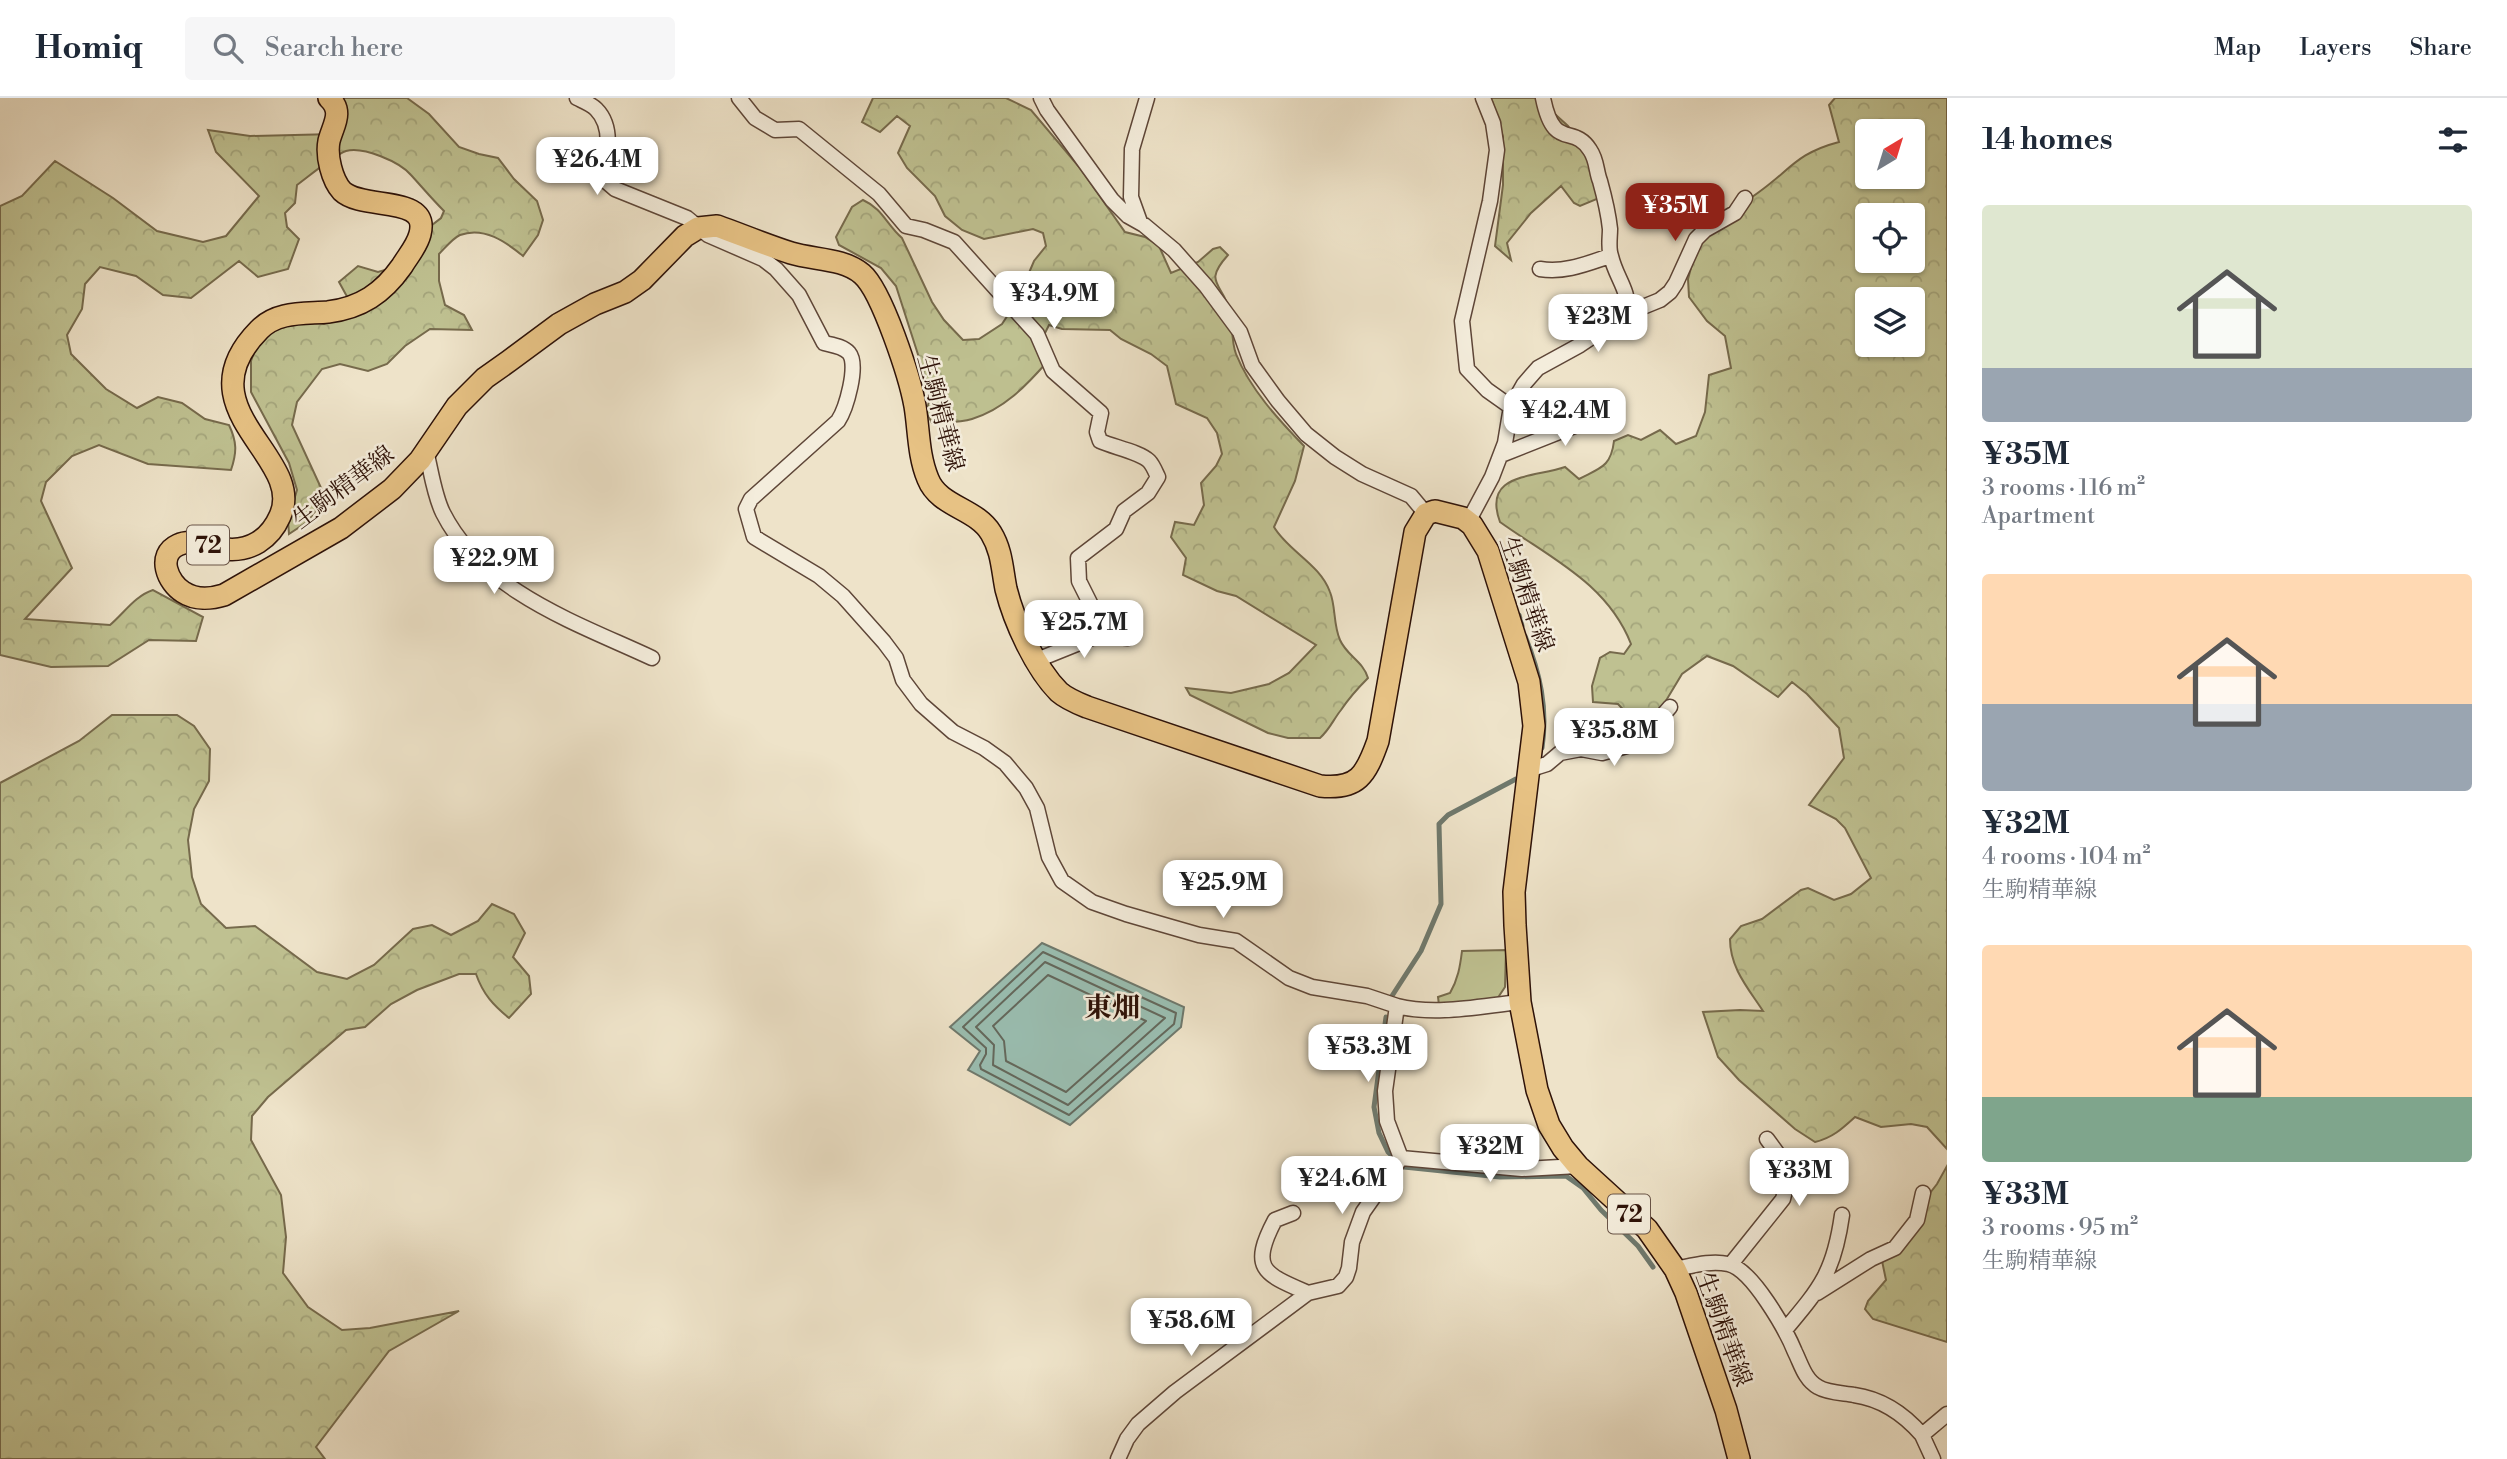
<!DOCTYPE html>
<html lang="en">
<head>
<meta charset="utf-8">
<style>
  body { margin:0; font-family:"Libre Bodoni","Noto Serif JP",serif; background:#f6f6f7; color:#1f2937; height:100vh; display:flex; flex-direction:column; font-size:26px; white-space:nowrap }
  * { box-sizing:border-box; margin:0 }
  p { font-size:23px; color:#747a83 }
  .icon { flex:none; width:38px; height:38px; fill:none; stroke:currentColor; stroke-width:2; stroke-linecap:round; stroke-linejoin:round }
  .map { position:relative; flex:1; overflow:hidden }
  .sheet { display:flex; flex-direction:column; background:#fff; width:560px }
  .sheet>* { flex:none }
  .needle { width:46px; rotate:38deg }
  .controls { position:absolute; left:1855px; top:21px; display:grid; gap:14px }
  .controls a { display:grid; place-items:center; width:70px; height:70px; border-radius:7px; background:#fff; box-shadow:0 2px 5px #0004; font-size:35px }
  .price { position:absolute; translate:-50% -60px; padding:0 16px; border-radius:14px; background:#fff; color:#222; font-size:23px; line-height:46px; filter:drop-shadow(0 2px 4px #0008) }
  .price::after { content:''; position:absolute; left:50%; top:42px; width:21px; height:16px; margin-left:-10px; background:inherit; clip-path:polygon(0 0,100% 0,50% 100%) }
  .price.selected { background:#8f2418; color:#fff }
  ul { padding:0; list-style:none }
  li { display:grid; align-content:center; gap:14px; height:371px; padding:0 35px }
  li span { display:grid; place-items:center; height:217px; border-radius:7px; color:#555 }
  li>.icon { margin-inline-start:auto }
  span .icon { width:126px; height:126px; fill:#fffc; stroke-width:1 }
  li b { font-size:30px }
  h2 { display:flex; justify-content:space-between; align-items:center; height:84px; padding:0 35px; font-size:30px }
  header { display:flex; align-items:center; gap:42px; box-sizing:border-box; height:98px; padding:0 35px; background:#fff; border-bottom:2px solid #e0e1e3 }
  header strong { font-size:33px }
  nav { display:flex; gap:38px; margin-inline-start:auto; font-size:24px }
  .search { width:490px; height:63px; background:#f6f6f7; display:flex; align-items:center; gap:18px; box-sizing:border-box; padding:0 24px; border-radius:7px; color:#747a83; font-size:26px }
  main { display:flex; flex:1; min-height:0 }
  .map>svg:first-child { display:block }
  .green { fill:#bfc191; stroke:#766a4c; stroke-width:2 }
  .forest { fill:url(#forest-crowns); stroke:#766a4c; stroke-width:2; fill-rule:evenodd }
  .water { fill:#9abeb1; stroke:#6f796d; stroke-width:2 }
  .lines { fill:none; stroke-linecap:round; stroke-linejoin:round }
  .shore { stroke:#64685c; stroke-width:2 }
  .stream { stroke:#6f796d; stroke-width:5 }
  .minor-casing { stroke:#5e4638; stroke-width:17 }
  .primary-casing { stroke:#2e1208; stroke-width:24 }
  .minor { stroke:#f4eddc; stroke-width:14 }
  .primary { stroke:#e7c284; stroke-width:21 }
  .labels { text-anchor:middle; stroke-width:5; stroke-linejoin:round; paint-order:stroke }
  .shield { fill:#f4eddc; stroke:#695448; stroke-width:2 }
  .shield-label { font-size:23px; font-weight:bold; fill:#2e1208 }
  .street-label { font-size:24px; fill:#2e1208; stroke:#f4eddc }
  .quarter-label { font-size:28px; font-weight:bold; fill:#2e1208; stroke:#f4eddc }
</style>
</head>
<body>
<header>
<strong>Homiq</strong>
<div class="search"><svg class="icon" aria-label="search" viewBox="0 0 24 24"><circle cx="10" cy="10" r="6"/><path d="M15 15l6 6"/></svg>Search here</div>
<nav><a>Map</a><a>Layers</a><a>Share</a></nav>
</header>
<main>
<div class="map">
<svg width="1947" height="1361" viewBox="0 0 1947 1361">
  <defs>
    <pattern id="forest-crowns" width="20" height="18" patternUnits="userSpaceOnUse" patternTransform="scale(1.75)"><rect width="20" height="18" fill="#bfc191"/><path d="M2 6a3 3 0 1 1 6 0M12 15a3 3 0 1 1 6 0" fill="none" stroke="#a4a57c"/></pattern>
  </defs>
  <rect width="100%" height="100%" fill="#eee3c9"/>
  <filter id="stains"><feTurbulence type="fractalNoise" baseFrequency=".00286" numOctaves="4"/><feColorMatrix values="0 0 0 0 .2 0 0 0 0 .09 0 0 0 0 .02 0 0 0 .5 -.17"/></filter>
  <radialGradient id="worn" r=".72"><stop offset=".6" stop-color="#630" stop-opacity="0"/><stop offset="1" stop-color="#630" stop-opacity=".3"/></radialGradient>
  <path class="green" d="M1506 852 1505 889 1497 901 1439 907 1438 899 1450 895C1458 881 1460 869 1462 853Z"/>
  <path class="forest" d="M337 0H407L429 16 459 49 479 56 498 60 514 81 537 103 543 122 538 137 523 158C506 144 484 128 460 137 453 140 445 150 439 156V183L445 207 464 217 472 232 430 231 405 248 387 266 368 273 340 266 322 271 297 304 292 327 322 392 320 407 307 424 289 436 288 422 297 392 289 365 251 294V263L258 243 290 215 324 226 343 218 350 204 339 184 358 168 378 174 399 168 423 134 441 120 444 113C432 101 422 89 411 77 400 64 363 48 346 53 334 57 308 79 297 87L295 105 285 115 287 129 299 141 288 171 258 179 239 163 191 200 163 197 136 178 100 169 85 186 82 211 67 237 71 256 106 291 137 310 158 299 182 305 205 321 229 327C237 344 237 354 231 372L148 366 99 347 72 358 46 384 41 403 72 470 25 521 110 527C125 514 135 498 153 492L203 519 196 543 149 542 108 568 51 569 0 557V108L22 98 55 63 113 100 157 133 203 144 226 138 259 98 216 54 208 32 250 38 335 36Z
    M873 0H1006L1031 12 1080 70 1125 134 1145 139 1159 148 1171 175 1198 164 1213 151 1220 149 1228 157C1202 186 1223 184 1230 214 1233 227 1231 243 1236 256 1250 291 1278 321 1304 348L1295 383 1274 429C1288 453 1320 466 1330 494 1336 509 1333 526 1340 542 1347 558 1363 563 1368 580 1358 590 1349 600 1341 612 1333 622 1330 631 1320 640H1288L1268 635 1190 597 1186 590 1231 595 1269 586 1289 575 1316 547 1236 498 1217 493 1183 477 1186 460 1171 439 1175 424 1194 427 1204 407 1201 385 1216 368 1222 356 1217 335 1207 320 1176 306 1167 268 1151 256 1121 241 1110 232 1062 231 1049 227 1040 245 1047 264C1026 288 1004 311 972 321 960 325 945 324 932 325L926 314 931 297 896 188 881 170 839 147 836 139 852 109 863 102C883 111 886 126 902 140L932 204 944 222 963 242 979 241 1002 226 1017 203 1034 163 1046 148 1043 135 1033 131 984 141 962 132 945 118 935 98 907 70 898 55 910 28 897 18 880 34 862 24Z
    M1489 0H1545L1546 8 1568 28 1595 67 1604 98 1580 108 1574 105 1561 88 1531 115 1507 145 1511 162 1495 148 1503 87V39L1492 3Z
    M1835 0H1947V1051L1927 1029 1911 1026 1881 1029 1855 1019C1842 1031 1832 1040 1815 1044L1795 1031 1739 982 1718 959 1703 914 1740 912 1763 913C1748 890 1730 870 1730 841L1741 828 1762 821 1801 792 1808 790 1834 802 1851 796 1871 780 1845 730 1836 721 1809 707 1844 660 1839 630 1807 596 1792 584 1778 599 1733 568 1707 558 1682 576 1661 611 1643 633 1618 606 1593 604 1592 588 1600 560 1610 554 1624 556 1631 546C1607 485 1550 460 1500 424 1482 375 1533 380 1565 369L1579 381C1600 370 1611 369 1614 343L1628 337 1641 342 1660 332 1676 346 1696 338 1705 314 1709 277 1731 270 1725 238 1707 223 1689 199 1688 181 1702 129C1721 117 1742 107 1759 94 1791 71 1797 55 1839 44L1829 7ZM1867 33H1913V79H1867ZM1867 117H1913V163H1867ZM1867 201H1913V247H1867Z
    M112 617H177L194 628 210 651 209 683 194 711 188 742 192 779 201 806 226 830 255 828 317 874 347 881 374 867 413 831 432 827 451 837 478 823 492 806 514 816 525 835 513 859 529 878 531 896 509 920C493 907 483 896 476 876H459L417 892 391 906 365 929 346 932 268 999 252 1018 251 1042 281 1097 286 1139 283 1175 308 1209 342 1232 370 1230 459 1213 389 1253 316 1349 325 1361H0V685L79 643Z
    M1947 1068V1244L1873 1221 1865 1211 1868 1203 1886 1182 1881 1158 1937 1086Z"/>
  <path class="water" d="M1042 845 1184 909 1181 929 1070 1027 968 972 980 953 950 929Z"/>
  <g class="lines">
    <path class="shore" d="M1043 854 1176 915 1174 926 1069 1017 981 971 980 967 986 956V950L963 929Z
      M1045 864 1165 920 1068 1007 993 967 994 947 976 929Z
      M1048 877 1146 923 1066 994 1006 963 1004 943 993 928Z"/>
    <path class="stream" d="M1519 517 1522 528
      M1525 538C1540 575 1548 610 1542 650
      M1390 901 1421 853 1441 806 1439 726 1448 717 1516 681
      M1386 919 1374 1009 1379 1035 1388 1054 1404 1069 1500 1079 1566 1078 1583 1090 1601 1112 1638 1148 1653 1169"/>
    <g class="minor-casing">
      <path id="minor" d="M577 0C583 3 591 6 596 11 614 29 608 58 601 79L615 91 687 120 708 137 763 161 776 171 799 197 824 245C832 247 843 248 849 255 859 267 846 311 838 323L751 401 746 411 754 439 819 478 843 498 884 544 896 560 903 582 921 606 953 634 984 650 1005 665 1026 690 1037 710 1049 759 1062 783 1092 804 1126 816 1199 837 1236 843 1289 880 1312 889 1367 898 1397 908 1385 993 1387 1023 1401 1060
        M739 0 755 20 775 32 799 31 879 96 906 128 924 132 954 144 1037 236 1053 273 1101 315 1097 334 1100 343C1113 349 1140 354 1149 363 1153 367 1156 375 1158 379L1148 395 1124 413 1116 431 1078 460 1079 483 1096 517 1099 537
        M1041 0 1047 12 1112 102 1128 118 1144 127 1174 152 1206 188 1240 234 1252 267 1278 303 1306 336 1335 359 1362 376 1411 398 1426 416
        M1483 0 1493 25 1497 52 1490 103 1462 223 1467 271 1487 292 1511 309
        M1140 124 1131 99 1132 51 1147 0
        M1540 171C1565 175 1586 166 1610 158
        M1628 215 1660 202 1670 194 1676 185 1696 141 1705 132 1735 115 1745 100
        M426 353C431 372 434 397 443 415 483 494 577 525 652 560
        M1501 357 1602 317 1612 310
        M1468 424 1492 379 1505 345 1511 309 1524 286 1538 270 1580 247 1628 215C1629 191 1616 180 1611 158 1608 150 1610 140 1610 131 1608 112 1605 101 1600 83 1596 73 1597 62 1590 52 1573 25 1554 54 1543 0
        M1037 562 1099 537 1128 540
        M1528 672 1547 666 1560 655 1581 651 1602 655 1630 647 1644 639 1670 609
        M1397 908C1436 918 1480 908 1520 904
        M1401 1060 1522 1071 1578 1068
        M1293 1115 1275 1122C1249 1171 1264 1176 1308 1195
        M1731 1166 1783 1101 1788 1080 1783 1063 1767 1041
        M1675 1171C1691 1168 1711 1162 1728 1166 1752 1171 1786 1232 1795 1254 1801 1266 1805 1282 1818 1289 1828 1295 1843 1295 1854 1297 1882 1301 1904 1316 1922 1337L1947 1316
        M1817 1195 1871 1161 1895 1150 1917 1122 1923 1095
        M1785 1232C1821 1189 1834 1174 1842 1117
        M1922 1337 1933 1361
        M1118 1361 1127 1341 1138 1326 1175 1294 1308 1195 1338 1188 1346 1179 1349 1170 1352 1144 1363 1114 1401 1060"/>
    </g>
    <g class="primary-casing">
      <path id="primary" d="M329 0C344 14 333 27 329 43 326 58 332 82 342 93 363 113 430 96 420 136 417 148 408 158 402 168 383 195 361 210 328 214 304 216 277 213 259 232 180 312 307 359 280 418 270 441 250 454 225 451 210 450 193 440 178 447 156 457 168 485 183 494 195 502 211 501 224 497L341 430 392 391 420 362 457 308 485 280 509 263 559 226 595 206 625 194 642 182 685 138 698 130 717 128C742 137 766 147 791 155 814 162 843 160 862 176 882 193 910 280 915 308 919 332 918 357 928 381 939 409 976 410 991 435 1002 453 1002 471 1006 491 1014 523 1035 570 1059 594 1067 601 1077 605 1087 609L1320 688C1358 692 1366 677 1378 643L1415 434 1426 416 1435 413 1463 420 1472 427 1488 453 1529 584 1534 628 1514 794 1515 827 1520 904 1537 992 1549 1027 1563 1050 1578 1068 1647 1131 1675 1171 1686 1195 1726 1312 1739 1361"/>
    </g>
    <use href="#minor" class="minor"/>
    <use href="#primary" class="primary"/>
  </g>
  <g class="labels">
    <g class="shield">
      <rect x="187" y="427.5" width="42" height="39" rx="5"/>
      <rect x="1608" y="1096.5" width="42" height="39" rx="5"/>
    </g>
    <g class="shield-label">
      <text x="208" y="455">72</text>
      <text x="1629" y="1124">72</text>
    </g>
    <g class="street-label">
      <text transform="translate(941 315) rotate(75)" y="8">生駒精華線</text>
      <text transform="translate(343 389) rotate(-37)" y="8">生駒精華線</text>
      <text transform="translate(1527 496) rotate(71)" y="8">生駒精華線</text>
      <text transform="translate(1724 1231) rotate(70)" y="8">生駒精華線</text>
    </g>
    <g class="quarter-label">
      <text x="1112" y="919">東畑</text>
    </g>
  </g>
  <rect width="100%" height="100%" filter="url(#stains)"/>
  <rect width="100%" height="100%" fill="url(#worn)"/>
</svg>
<div class="controls">
<a><svg class="needle" viewBox="-14 -14 28 28"><path d="M0-13l5 13h-10z" fill="#e53935"/><path d="M0 13l5-13h-10z" fill="#747a83"/></svg></a>
<a><svg class="icon" aria-label="locate" viewBox="0 0 24 24"><circle cx="12" cy="12" r="6"/><path d="M12 2v4M12 18v4M2 12h4M18 12h4"/></svg></a>
<a><svg class="icon" aria-label="layers" viewBox="0 0 24 24"><path d="M12 4l9 5-9 5-9-5zM3 14l9 5 9-5"/></svg></a>
</div>
<b class="price" style="left:597px;top:99px">¥26.4M</b>
<b class="price selected" style="left:1675px;top:145px">¥35M</b>
<b class="price" style="left:1054px;top:233px">¥34.9M</b>
<b class="price" style="left:1598px;top:256px">¥23M</b>
<b class="price" style="left:1565px;top:350px">¥42.4M</b>
<b class="price" style="left:494px;top:498px">¥22.9M</b>
<b class="price" style="left:1084px;top:562px">¥25.7M</b>
<b class="price" style="left:1614px;top:670px">¥35.8M</b>
<b class="price" style="left:1223px;top:822px">¥25.9M</b>
<b class="price" style="left:1368px;top:986px">¥53.3M</b>
<b class="price" style="left:1490px;top:1086px">¥32M</b>
<b class="price" style="left:1799px;top:1110px">¥33M</b>
<b class="price" style="left:1342px;top:1118px">¥24.6M</b>
<b class="price" style="left:1191px;top:1260px">¥58.6M</b>
</div>
<section class="sheet">
<h2>14 homes<svg class="icon" aria-label="filters" viewBox="0 0 24 24"><path d="M4 7h16M4 17h16"/><circle cx="9" cy="7" r="2"/><circle cx="15" cy="17" r="2"/></svg></h2>
<ul>
<li><span style="background:linear-gradient(#dfe7d0 75%,#9aa5b1 0)"><svg class="icon" aria-label="home" viewBox="0 0 24 24"><path d="M3 11l9-7 9 7M6 9v11h12V9"/></svg></span><div><b>¥35M</b><p>3 rooms · 116 m²</p><p>Apartment</p></div></li>
<li><span style="background:linear-gradient(#ffd9b3 60%,#9aa5b1 0)"><svg class="icon" aria-label="home" viewBox="0 0 24 24"><path d="M3 11l9-7 9 7M6 9v11h12V9"/></svg></span><div><b>¥32M</b><p>4 rooms · 104 m²</p><p>生駒精華線</p></div></li>
<li><span style="background:linear-gradient(#ffd9b3 70%,#7fa58c 0)"><svg class="icon" aria-label="home" viewBox="0 0 24 24"><path d="M3 11l9-7 9 7M6 9v11h12V9"/></svg></span><div><b>¥33M</b><p>3 rooms · 95 m²</p><p>生駒精華線</p></div></li>
</ul>
</section>
</main>
</body>
</html>
